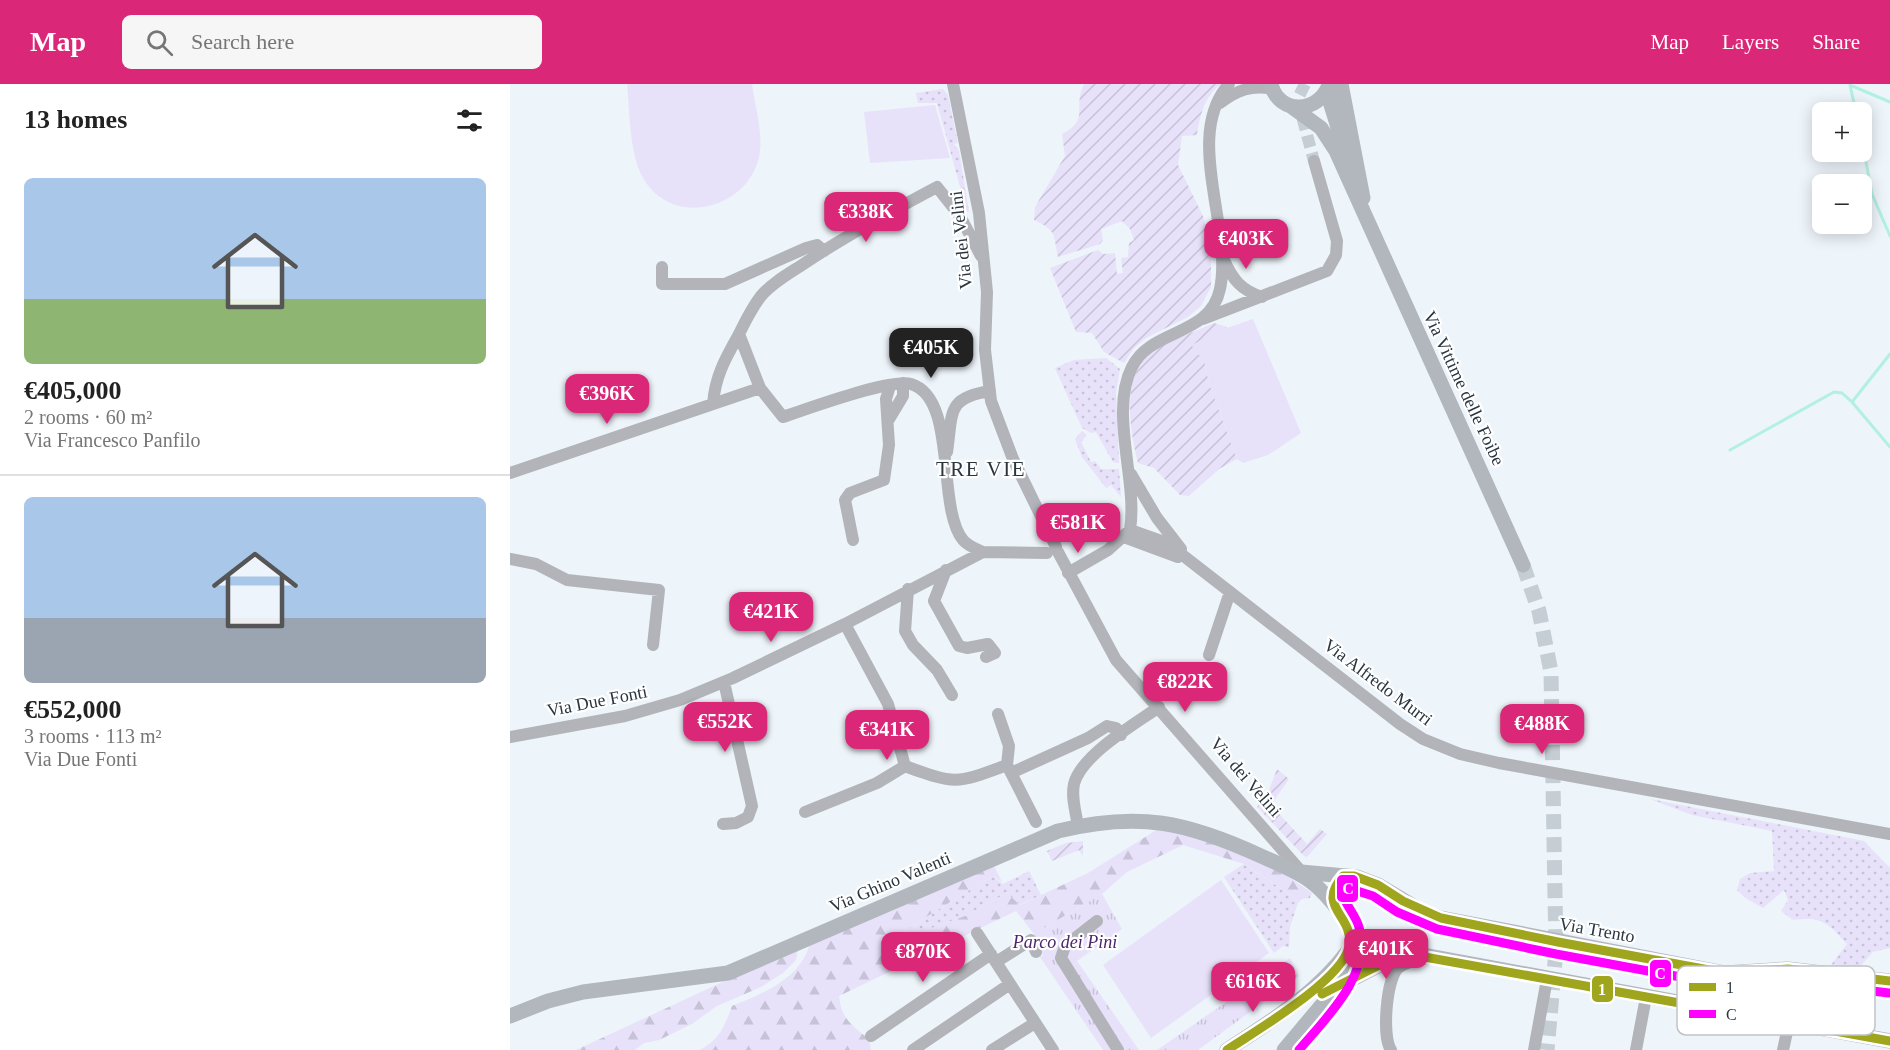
<!DOCTYPE html>
<html lang="en">
<head>
<meta charset="utf-8">
<style>
  body { margin:0; font-family:"Times New Roman",serif; background:#f6f6f6; color:#222; height:100vh; display:flex; flex-direction:column; font-size:22px; white-space:nowrap }
  * { box-sizing:border-box; margin:0 }
  p { font-size:20px; color:#767676 }
  .icon { flex:none; width:33px; height:33px; fill:none; stroke:currentColor; stroke-width:2; stroke-linecap:round; stroke-linejoin:round }
  .map { position:relative; flex:1; overflow:hidden }
  .side { display:flex; flex-direction:column; background:#fff; width:510px }
  .side>* { flex:none }
  .buttons { position:absolute; left:1302px; top:18px; display:grid; gap:12px }
  .buttons a { display:grid; place-items:center; width:60px; height:60px; border-radius:9px; background:#fff; box-shadow:0 3px 15px #0003; font-size:30px }
  .price { position:absolute; translate:-50% -51px; padding:0 14px; border-radius:12px; background:#db2777; color:#fff; font-size:20px; line-height:39px; filter:drop-shadow(0 2px 3px #0008) }
  .price::after { content:''; position:absolute; left:50%; top:36px; width:18px; height:14px; margin-left:-9px; background:inherit; clip-path:polygon(0 0,100% 0,50% 100%) }
  .price.selected { background:#222; color:#fff }
  ul { padding:0; list-style:none }
  li { display:grid; align-content:center; gap:12px; height:318px; padding:0 24px }
  li+li { border-top:2px solid #e0e0e0 }
  li span { display:grid; place-items:center; height:186px; border-radius:9px; color:#555 }
  li>.icon { margin-inline-start:auto }
  span .icon { width:108px; height:108px; fill:#fffc; stroke-width:1 }
  li b { font-size:26px }
  h2 { display:flex; justify-content:space-between; align-items:center; height:72px; padding:0 24px; font-size:26px }
  header { display:flex; align-items:center; gap:36px; box-sizing:border-box; height:84px; padding:0 30px; background:#db2777; color:#fff }
  header strong { font-size:28px }
  nav { display:flex; gap:33px; margin-inline-start:auto; font-size:21px }
  .search { width:420px; height:54px; background:#f6f6f6; display:flex; align-items:center; gap:15px; box-sizing:border-box; padding:0 21px; border-radius:9px; color:#767676; font-size:22px }
  main { display:flex; flex:1; min-height:0 }
  .map>svg:first-child { display:block }
  .grass { fill:url(#grass-dots) }
  .forest { fill:url(#forest-firs) }
  .park { fill:url(#park-tufts) }
  .garden { fill:url(#garden-furrows) }
  .pitch { fill:#e8e1fa }
  .lines { fill:none; stroke-linecap:round; stroke-linejoin:round }
  .stream { stroke:#b2f0e1; stroke-width:3 }
  .minor-tunnel { stroke:#c6ced5; stroke-width:12; stroke-dasharray:12 6; stroke-linecap:butt }
  .major-tunnel { stroke:#c6ced5; stroke-width:15; stroke-dasharray:15 8; stroke-linecap:butt }
  .minor { stroke:#b2b4b9; stroke-width:12 }
  .major { stroke:#b2b7be; stroke-width:15 }
  .bus-1-casing { stroke:#fff; stroke-width:14 }
  .bus-2-casing { stroke:#fff; stroke-width:14 }
  .bus-1 { stroke:#9fa51d; stroke-width:9 }
  .bus-2 { stroke:#f0f; stroke-width:9 }
  .labels { text-anchor:middle; stroke-width:4.5; stroke-linejoin:round; paint-order:stroke }
  .street-label { font-size:18px; fill:#293640; stroke:#fff }
  .park-label { font-size:18px; font-style:italic; fill:#4b256b; stroke:#fff }
  .quarter-label { font-size:21px; letter-spacing:1.5px; fill:#293640; stroke:#fff }
  .key { fill:#fff; stroke:#bfc3c6; stroke-width:1.5 }
  .key-label { font-size:16px; fill:#293640 }
  .line-badge { stroke:#fff; stroke-width:2 }
  .badge-label { font-size:16px; text-anchor:middle; font-weight:bold; fill:#fff }
</style>
</head>
<body>
<header>
<strong>Map</strong>
<div class="search"><svg class="icon" aria-label="search" viewBox="0 0 24 24"><circle cx="10" cy="10" r="6"/><path d="M15 15l6 6"/></svg>Search here</div>
<nav><a>Map</a><a>Layers</a><a>Share</a></nav>
</header>
<main>
<section class="side">
<h2>13 homes<svg class="icon" aria-label="filters" viewBox="0 0 24 24"><path d="M4 7h16M4 17h16"/><circle cx="9" cy="7" r="2"/><circle cx="15" cy="17" r="2"/></svg></h2>
<ul>
<li><span style="background:linear-gradient(#a9c7e8 65%,#8fb573 0)"><svg class="icon" aria-label="home" viewBox="0 0 24 24"><path d="M3 11l9-7 9 7M6 9v11h12V9"/></svg></span><div><b>€405,000</b><p>2 rooms · 60 m²</p><p>Via Francesco Panfilo</p></div></li>
<li><span style="background:linear-gradient(#a9c7e8 65%,#9aa5b1 0)"><svg class="icon" aria-label="home" viewBox="0 0 24 24"><path d="M3 11l9-7 9 7M6 9v11h12V9"/></svg></span><div><b>€552,000</b><p>3 rooms · 113 m²</p><p>Via Due Fonti</p></div></li>
</ul>
</section>
<div class="map">
<svg width="1380" height="966" viewBox="0 0 1380 966">
  <defs>
    <pattern id="grass-dots" width="8" height="8" patternUnits="userSpaceOnUse" patternTransform="scale(1.5)"><rect width="8" height="8" fill="#e8e1fa"/><path d="M2 2h.1M6 6h.1" fill="none" stroke="#c7c2d7" stroke-width="1.8" stroke-linecap="round"/></pattern>
    <pattern id="forest-firs" width="22" height="20" patternUnits="userSpaceOnUse" patternTransform="scale(1.5)"><rect width="22" height="20" fill="#e8e1fa"/><path d="M5 1l3.5 6h-7zM16 11l3.5 6h-7z" fill="#c7c2d7"/></pattern>
    <pattern id="park-tufts" width="24" height="20" patternUnits="userSpaceOnUse" patternTransform="scale(1.5)"><rect width="24" height="20" fill="#e8e1fa"/><path d="M3 7l-1-3M5 7V3M7 7l1-3M15 17l-1-3M17 17v-4M19 17l1-3" fill="none" stroke="#c7c2d7"/></pattern>
    <pattern id="garden-furrows" width="10" height="10" patternUnits="userSpaceOnUse" patternTransform="scale(1.5)"><rect width="10" height="10" fill="#e8e1fa"/><path d="M-1 1l2-2M0 10L10 0M9 11l2-2" fill="none" stroke="#c7c2d7"/></pattern>
  </defs>
  <rect width="100%" height="100%" fill="#edf4fa"/>
  <path class="grass" d="M433 5 438 11 448 59 444 60 449 67 459 128H457L427 19H408L406 9Z
    M596 274 610 285 606 308 609 379 603 378 586 348 581 349 572 344 545 284 564 276Z
    M572 347 577 351 571 358 581 378 585 377 591 385H609L611 413 601 401 596 404 572 373 565 355Z
    M1140 715 1354 757 1380 784V864L1363 868 1346 887 1321 881 1337 860C1318 839 1312 832 1283 836L1271 827 1278 816 1274 806 1253 824 1237 815 1227 806 1230 795 1240 789 1264 787 1262 747 1182 731Z
    M734 780 785 814 788 819 780 843 779 864 773 862 764 869 714 793Z
    M519 787 531 811 509 821 497 809 455 832 365 865 482 792 493 800Z
    M847 857 860 865 878 871 834 893 842 877Z"/>
  <path class="forest" d="M648 745 680 747 767 785 802 809 800 814 792 815 788 819 785 814 734 780 673 761 617 788 592 810 524 850 506 827 329 912C331 934 342 942 359 955L361 966H190C209 956 215 942 222 922 252 910 293 894 300 858L484 782 492 798 482 792 368 863 455 832 497 809 510 821 578 789Z
    M288 863 286 876 273 889 251 903 207 922 182 940 149 956 134 959 125 966H66Z"/>
  <path class="park" d="M592 810 612 845 567 877 629 966H593L530 873 533 871 524 850Z
    M780 874 789 892 688 966H647Z"/>
  <path class="garden" d="M574 0H711C694 13 690 31 687 51L672 52 668 81 693 132 701 164V203L691 222 678 233 636 254 624 264 614 279 594 268 582 249 566 248 540 184 588 166 593 170 605 169 607 190 613 189 611 174 618 173 619 159 624 156 620 145 612 137 591 145 593 156 590 160 548 173C543 151 548 147 524 136L525 123 555 72 552 50C581 35 562 24 574 0Z
    M704 239 717 243 682 262 693 270 699 299 727 375 709 385 679 412 670 411 644 384 628 379C619 343 609 285 649 264 666 254 686 247 704 239Z
    M767 685 779 695 761 721 797 760 810 745 817 750 797 773 793 771 747 723 757 711Z
    M573 757V772L569 766 542 777 537 767 556 759Z"/>
  <path class="pitch" d="M117 0H242C245 23 255 54 248 77 233 127 161 143 133 94 119 68 120 29 117 0Z
    M425 21 440 74 360 79 354 28Z
    M743 235 791 349 758 371 733 379 727 375 699 299 693 271H686L682 261 711 246Z
    M711 796 759 869 641 954 593 881Z"/>
  <g class="lines">
    <path class="stream" d="M1340 1 1380 18
      M1340 1 1346 28
      M1352 57 1362 110 1380 152
      M1380 270 1342 318 1380 363
      M1220 366 1324 308 1332 309 1342 318"/>
    <path class="minor-tunnel" d="M795 0 789 12V21L804 77"/>
    <path class="major-tunnel" d="M1013 481 1029 527 1041 588 1046 867 1037 966"/>
    <path class="minor" d="M443 0 469 129 477 208 475 266 481 317 503 375 546 463
      M710 19C726 7 742 0 762 5
      M714 176C723 196 731 206 752 213
      M152 183V200H215L296 164 307 161 314 167
      M693 235 817 187 826 171 827 157 804 77
      M229 250 250 304 273 333C296 325 381 294 401 300 448 314 426 423 453 456 458 462 466 465 473 468
      M203 320C205 293 215 275 228 252 235 238 241 225 251 212 263 198 280 189 295 179 337 151 382 127 427 103L450 132 471 172
      M378 337 393 312V299
      M437 368C443 328 436 314 480 307
      M0 389 250 304
      M621 390 647 434 671 465
      M620 446 657 459 890 640 913 655 950 670 989 679 1380 750
      M614 453 668 473
      M343 456 335 416 340 409 374 396 379 361 376 315 380 302
      M548 468 606 576 796 793
      M0 475 26 480 57 496 149 506 143 561
      M436 486 424 517 449 562 457 564 478 560 485 569 476 573
      M558 489 598 466 620 446C628 397 599 328 622 283 641 244 700 253 710 205 723 143 673 52 719 0
      M398 505 395 547 403 561 427 586 442 611
      M335 540 378 620 395 682C447 701 446 700 497 681
      M699 571 720 508
      M488 630 499 662 497 681 526 738
      M0 653 115 632 170 616 223 594 335 540 473 468 537 469
      M501 689 578 654 597 642 606 644 611 651
      M295 728 367 699 395 682
      M213 740 226 739 238 733 242 722 214 598
      M568 742C566 729 561 713 564 700 571 671 625 640 649 623
      M587 837 555 862 551 874 608 966
      M467 849 543 966
      M486 878 521 856 526 868
      M361 952 481 870
      M403 966 500 900
      M482 966 525 939
      M881 966C872 953 876 896 888 884 896 877 909 876 920 874
      M1024 966 1037 895
      M1126 966 1136 913
      M1273 966 1279 939"/>
    <path class="major" d="M761 0C769 32 809 29 819 1
      M831 0 853 114
      M817 8 836 69
      M782 23 811 44 826 67 1013 481
      M791 788 847 793 868 801 913 828 931 834 1215 889 1278 885 1380 897
      M823 905 875 878 898 870
      M0 932 38 917 73 908 218 889 548 747C629 727 677 738 751 772 768 780 790 788 804 800 829 820 839 849 869 863L1380 957
      M717 966C761 937 806 910 838 867
      M774 966 827 903 837 874"/>
    <g class="bus-1-casing">
      <path id="bus-1" d="M812 910 875 878 898 870 1380 957
        M717 966C747 946 831 897 839 863 845 831 805 824 833 792H844L868 801 893 817 931 834 1048 858 1215 889 1278 885 1380 897"/>
    </g>
    <g class="bus-2-casing">
      <path id="bus-2" d="M789 966C816 934 863 890 849 843 846 832 838 824 834 814L838 804 863 812 887 828 927 845 1046 870 1214 901 1278 897 1379 909"/>
    </g>
    <use href="#bus-1" class="bus-1"/>
    <use href="#bus-2" class="bus-2"/>
  </g>
  <g class="labels">
    <g class="street-label">
      <text transform="translate(451 156) rotate(-96)" y="6">Via dei Velini</text>
      <text transform="translate(954 304) rotate(65)" y="6">Via Vittime delle Foibe</text>
      <text transform="translate(868 598) rotate(37)" y="6">Via Alfredo Murri</text>
      <text transform="translate(87 617) rotate(-11)" y="6">Via Due Fonti</text>
      <text transform="translate(736 693) rotate(49)" y="6">Via dei Velini</text>
      <text transform="translate(380 798) rotate(-23)" y="6">Via Ghino Valenti</text>
      <text transform="translate(1087 846) rotate(10)" y="6">Via Trento</text>
    </g>
    <g class="park-label">
      <text x="555" y="864">Parco dei Pini</text>
    </g>
    <g class="quarter-label">
      <text x="471" y="392">TRE VIE</text>
    </g>
  </g>
  <rect x="1167" y="882" width="198" height="69" rx="9" class="key"/>
  <rect x="1179" y="899" width="27" height="8" fill="#9fa51d"/>
  <rect x="1179" y="926" width="27" height="8" fill="#f0f"/>
  <g class="key-label">
    <text x="1216" y="909">1</text>
    <text x="1216" y="936">C</text>
  </g>
  <g class="line-badge">
    <rect x="826" y="790" width="23" height="29" rx="6" fill="#f0f"/>
    <rect x="1139" y="875" width="23" height="29" rx="6" fill="#f0f"/>
    <rect x="1081" y="891" width="23" height="28" rx="6" fill="#9fa51d"/>
  </g>
  <g class="badge-label">
    <text x="838" y="810">C</text>
    <text x="1150" y="895">C</text>
    <text x="1092" y="911">1</text>
  </g>
</svg>
<div class="buttons">
<a>+</a>
<a>−</a>
</div>
<b class="price" style="left:356px;top:159px">€338K</b>
<b class="price" style="left:736px;top:186px">€403K</b>
<b class="price selected" style="left:421px;top:295px">€405K</b>
<b class="price" style="left:97px;top:341px">€396K</b>
<b class="price" style="left:568px;top:470px">€581K</b>
<b class="price" style="left:261px;top:559px">€421K</b>
<b class="price" style="left:675px;top:629px">€822K</b>
<b class="price" style="left:215px;top:669px">€552K</b>
<b class="price" style="left:1032px;top:671px">€488K</b>
<b class="price" style="left:377px;top:677px">€341K</b>
<b class="price" style="left:876px;top:896px">€401K</b>
<b class="price" style="left:413px;top:899px">€870K</b>
<b class="price" style="left:743px;top:929px">€616K</b>
</div>
</main>
</body>
</html>
